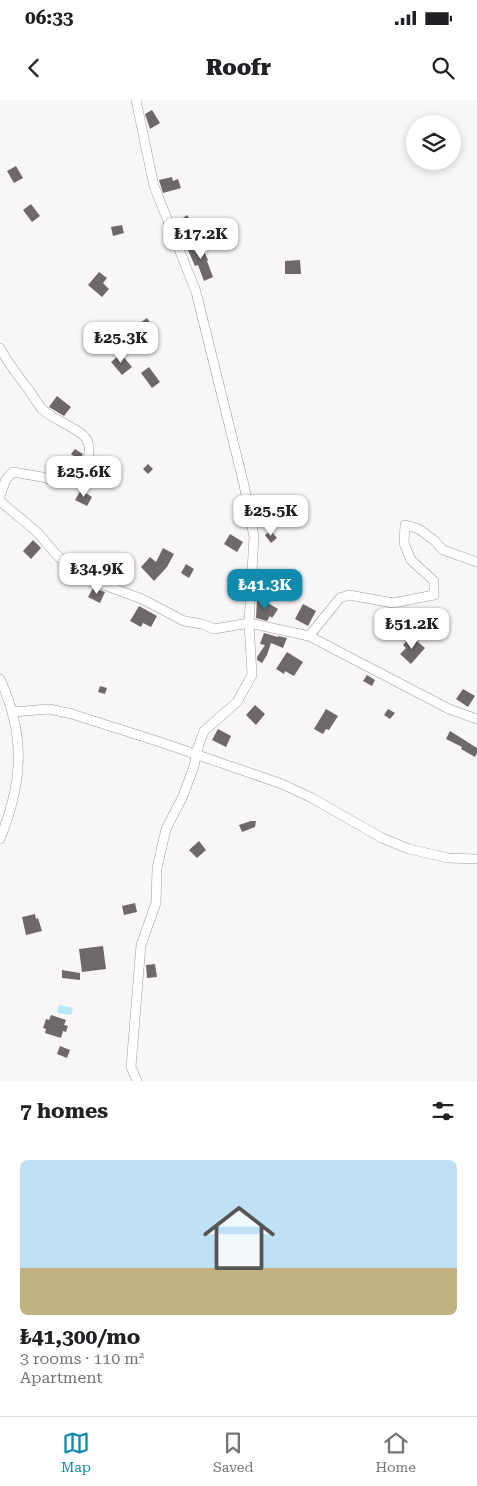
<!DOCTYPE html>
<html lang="en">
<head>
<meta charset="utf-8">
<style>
  body { margin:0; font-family:"Roboto Serif",serif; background:#f6f6f6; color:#202124; height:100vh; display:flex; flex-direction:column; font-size:19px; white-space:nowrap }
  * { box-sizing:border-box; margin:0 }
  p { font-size:16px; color:#757577 }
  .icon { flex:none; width:28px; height:28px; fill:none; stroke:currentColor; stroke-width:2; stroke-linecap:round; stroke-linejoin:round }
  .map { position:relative; height:981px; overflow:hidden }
  .details { display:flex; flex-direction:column; background:#fff; flex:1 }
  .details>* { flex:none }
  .fabs { position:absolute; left:406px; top:15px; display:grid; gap:10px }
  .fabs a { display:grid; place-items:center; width:55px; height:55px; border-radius:50%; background:#fff; box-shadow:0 2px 8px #0003; font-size:25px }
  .price { position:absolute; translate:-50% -42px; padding:0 11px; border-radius:10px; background:#fff; color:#222; font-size:16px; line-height:32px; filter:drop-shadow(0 1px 2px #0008) }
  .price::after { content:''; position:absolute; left:50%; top:30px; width:15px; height:11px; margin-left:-8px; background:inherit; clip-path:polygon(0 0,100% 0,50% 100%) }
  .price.current { background:#108bad; color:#fff }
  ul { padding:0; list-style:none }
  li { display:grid; align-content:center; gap:10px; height:265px; padding:0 20px }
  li+li { border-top:1px solid #e0e0e0 }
  li span { display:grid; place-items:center; height:155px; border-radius:8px; color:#555 }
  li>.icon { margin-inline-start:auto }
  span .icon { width:90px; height:90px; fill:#fffc; stroke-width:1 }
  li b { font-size:21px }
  h2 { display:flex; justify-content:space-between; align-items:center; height:60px; padding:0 20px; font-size:21px }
  .status { display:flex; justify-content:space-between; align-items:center; height:35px; padding:0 25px; background:#fff; direction:ltr }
  .status svg { height:14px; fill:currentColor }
  header { display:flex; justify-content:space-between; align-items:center; height:65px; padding:0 20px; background:#fff; font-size:22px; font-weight:800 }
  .tab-bar { display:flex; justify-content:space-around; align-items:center; height:70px; border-top:1px solid #e0e0e0; background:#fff; font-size:14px; color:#757577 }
  .tab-bar a { display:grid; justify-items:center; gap:2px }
  .tab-bar .current { color:#108bad }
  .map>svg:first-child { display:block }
  .water { fill:#b9e8f5 }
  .building { fill:#6e6969 }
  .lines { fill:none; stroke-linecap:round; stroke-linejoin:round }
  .minor-casing { stroke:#9f9c9f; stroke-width:10 }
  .minor { stroke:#fff; stroke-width:9 }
</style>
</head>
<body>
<div class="status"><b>06:33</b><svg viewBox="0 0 49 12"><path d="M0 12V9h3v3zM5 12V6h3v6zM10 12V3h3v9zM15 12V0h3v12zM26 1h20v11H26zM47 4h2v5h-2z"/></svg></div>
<header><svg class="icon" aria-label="back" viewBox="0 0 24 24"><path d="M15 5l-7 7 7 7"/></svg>Roofr<svg class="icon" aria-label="search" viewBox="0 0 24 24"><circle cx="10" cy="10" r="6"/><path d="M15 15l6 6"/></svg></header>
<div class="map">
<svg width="477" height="981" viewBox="0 0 477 981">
  <rect width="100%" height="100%" fill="#f9f6f9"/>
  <path class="water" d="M59 905 73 908 71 915 57 913Z"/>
  <path class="building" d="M152 10 160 23 150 29 145 14Z
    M16 66 23 78 14 83 7 71Z
    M172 77 173 81 178 79 181 88 163 93 159 80Z
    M31 104 40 116 32 122 23 110Z
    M187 115 192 122 189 124 191 128 183 133 176 123Z
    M122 125 124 133 113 136 111 127Z
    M200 142 208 160 207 161 213 177 204 181 198 165 195 166 187 148Z
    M300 160 301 174H285V161Z
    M99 172 107 178 103 183 109 189 102 197 88 185Z
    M147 218 156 232 146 238 137 225Z
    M121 254 132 267 122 275 111 262Z
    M149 267 160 282 152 288 141 273Z
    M57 296 71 307 64 316 49 307Z
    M75 349 83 354 79 360 71 354Z
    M148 364 153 369 148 374 143 369Z
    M81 390 92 397 87 406 75 400Z
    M271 431 277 438 271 443 265 435Z
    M230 434 243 442 237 452 224 444Z
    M33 440 41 448 31 459 23 451Z
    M163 448 174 454 167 467 154 481 141 467 150 457 156 462Z
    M186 464 194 469 189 478 181 473Z
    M93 488 105 492 100 503 88 497Z
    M257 499 266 506 268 503 278 509 272 518 270 516 267 521 256 518Z
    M303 504 316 511 308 526 295 519Z
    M139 506 157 516 151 527 143 523 141 527 130 521Z
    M264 533 278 537V536L287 538 283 548 271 543 267 555 262 563 257 560V557L265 545 260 544Z
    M411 536 425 548 411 564 400 554 406 548 403 545Z
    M287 552 303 562 294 576 285 571 284 574 276 569Z
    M367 575 375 580 372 586 363 581Z
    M100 586 107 588 105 594 98 592Z
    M463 589 475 596 468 607 456 599Z
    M255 605 265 614 256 625 246 615Z
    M326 609 338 616 329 630 326 629 323 634 314 629Z
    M388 609 395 613 390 619 384 615Z
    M218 629 231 636 226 647 212 640Z
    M450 631 477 648V653L475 657 461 649 462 647 446 639Z
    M251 721H256L255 727 242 732 239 725Z
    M199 741 206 750 197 758 189 750Z
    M135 803 137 812 124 815 122 806Z
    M35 814 36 819 38 818 42 831 26 835 22 817Z
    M103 846 106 869 82 872 79 849Z
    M155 864 157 877 147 878 146 865Z
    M62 870 80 873V880L62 878Z
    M51 915 66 920 64 925 68 926 66 932 63 931 61 938 45 933 46 929 43 928 46 919 49 920Z
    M60 946 70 950 67 958 57 954Z"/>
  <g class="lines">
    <g class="minor-casing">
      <path id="minor" d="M136 0 154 86 196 192 244 385 254 437 249 523 252 575 237 602 204 631 198 647 194 666 183 696 166 729 157 768 156 803 141 845 131 967 137 981
        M0 248C8 263 18 276 29 290 33 296 37 303 42 309 53 320 81 329 87 340 93 352 85 370 79 381L59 382 42 377 13 372 6 379 0 396
        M0 401 38 433 54 452 77 475 142 499 184 521 202 524 214 529 249 523 309 536 449 609 477 619
        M309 536 340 498 349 495 393 503 434 495V481L411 460 404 443 405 425 419 429 435 441 443 450 477 462
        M0 579C26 636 23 682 0 739
        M13 612 49 609 72 614 163 643 282 684 312 698 382 738 409 749 448 758 477 759"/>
    </g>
    <use href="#minor" class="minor"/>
  </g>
</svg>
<div class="fabs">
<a><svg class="icon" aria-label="layers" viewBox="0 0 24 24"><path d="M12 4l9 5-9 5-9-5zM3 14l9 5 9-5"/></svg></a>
</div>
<b class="price" style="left:201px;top:160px">₺17.2K</b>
<b class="price" style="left:121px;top:264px">₺25.3K</b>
<b class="price" style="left:84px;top:398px">₺25.6K</b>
<b class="price" style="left:271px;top:437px">₺25.5K</b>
<b class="price" style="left:97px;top:495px">₺34.9K</b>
<b class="price current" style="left:265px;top:511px">₺41.3K</b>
<b class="price" style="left:412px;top:550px">₺51.2K</b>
</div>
<section class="details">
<h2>7 homes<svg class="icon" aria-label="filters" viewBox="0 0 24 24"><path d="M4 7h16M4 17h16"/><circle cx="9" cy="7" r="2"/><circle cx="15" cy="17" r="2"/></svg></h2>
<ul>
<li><span style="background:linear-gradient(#bfe0f5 70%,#c2b280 0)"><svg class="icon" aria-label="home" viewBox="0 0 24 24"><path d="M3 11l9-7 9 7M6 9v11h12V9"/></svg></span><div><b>₺41,300/mo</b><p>3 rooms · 110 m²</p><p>Apartment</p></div></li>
</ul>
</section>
<nav class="tab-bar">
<a class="current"><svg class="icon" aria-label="map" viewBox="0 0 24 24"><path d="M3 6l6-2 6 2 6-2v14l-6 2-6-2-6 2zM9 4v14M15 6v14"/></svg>Map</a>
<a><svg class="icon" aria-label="saved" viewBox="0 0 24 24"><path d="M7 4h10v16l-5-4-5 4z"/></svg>Saved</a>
<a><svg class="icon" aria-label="home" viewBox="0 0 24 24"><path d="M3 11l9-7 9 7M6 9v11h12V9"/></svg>Home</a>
</nav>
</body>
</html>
